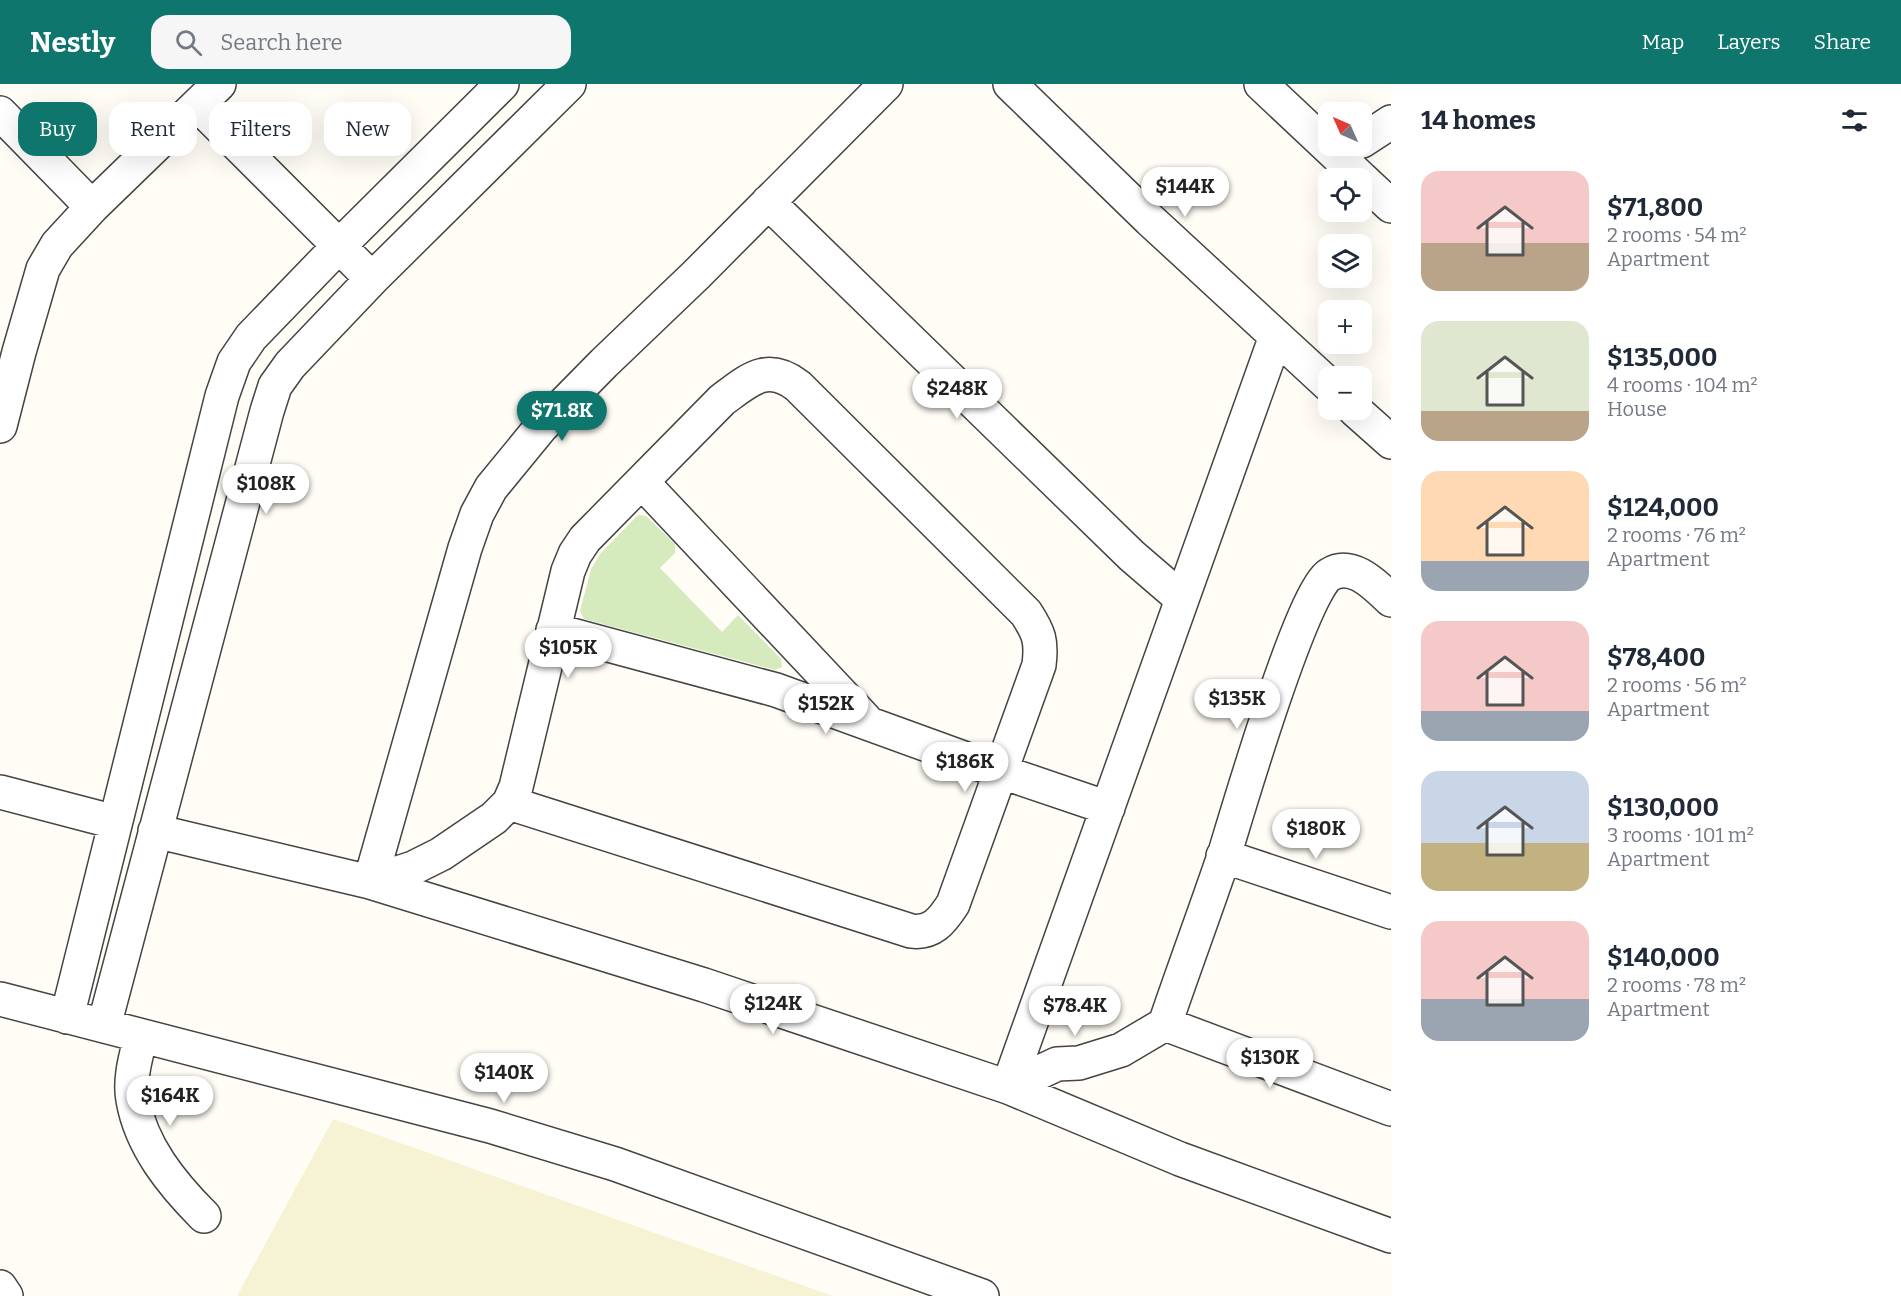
<!DOCTYPE html>
<html lang="en">
<head>
<meta charset="utf-8">
<style>
  body { margin:0; font-family:Bitter,serif; background:#f6f6f7; color:#1f2937; height:100vh; display:flex; flex-direction:column; font-size:22px; white-space:nowrap }
  * { box-sizing:border-box; margin:0 }
  p { font-size:20px; color:#747a83 }
  .icon { flex:none; width:33px; height:33px; fill:none; stroke:currentColor; stroke-width:2; stroke-linecap:round; stroke-linejoin:round }
  .map { position:relative; flex:1; overflow:hidden }
  .details { display:flex; flex-direction:column; background:#fff; width:510px }
  .details>* { flex:none }
  .top-card { position:absolute; left:18px; top:18px; width:570px; height:54px; display:flex; gap:12px }
  .needle { width:39px; rotate:315deg }
  .buttons { position:absolute; left:1318px; top:18px; display:grid; gap:12px }
  .buttons a { display:grid; place-items:center; width:54px; height:54px; border-radius:12px; background:#fff; box-shadow:0 6px 24px #0002; font-size:30px }
  .price { position:absolute; translate:-50% -51px; padding:0 14px; border-radius:21px; background:#fff; color:#222; font-size:20px; line-height:39px; filter:drop-shadow(0 2px 3px #0008) }
  .price::after { content:''; position:absolute; left:50%; top:36px; width:18px; height:14px; margin-left:-9px; background:inherit; clip-path:polygon(0 0,100% 0,50% 100%) }
  .price.current { background:#0f766e; color:#fff }
  ul { padding:0; list-style:none }
  li { display:flex; align-items:center; gap:18px; height:150px; padding:0 30px }
  li span { display:grid; place-items:center; flex:none; width:168px; height:120px; border-radius:18px; color:#555 }
  li>.icon { margin-inline-start:auto }
  span .icon { width:72px; height:72px; fill:#fffc; stroke-width:1 }
  li b { font-size:26px }
  h2 { display:flex; justify-content:space-between; align-items:center; height:72px; padding:0 30px; font-size:26px }
  .tag { padding:0 21px; border-radius:18px; background:#fff; box-shadow:0 6px 24px #0002; font-size:21px; line-height:54px }
  .tag.current { background:#0f766e; color:#fff }
  header { display:flex; align-items:center; gap:36px; box-sizing:border-box; height:84px; padding:0 30px; background:#0f766e; color:#fff }
  header strong { font-size:28px }
  nav { display:flex; gap:33px; margin-inline-start:auto; font-size:21px }
  .search { width:420px; height:54px; background:#f6f6f7; display:flex; align-items:center; gap:15px; box-sizing:border-box; padding:0 21px; border-radius:18px; color:#747a83; font-size:22px }
  main { display:flex; flex:1; min-height:0 }
  .map>svg:first-child { display:block }
  .farmland { fill:#f6f3d4 }
  .green { fill:#d5ebbd }
  .lines { fill:none; stroke-linecap:round; stroke-linejoin:round }
  .minor-casing { stroke:#444; stroke-width:36 }
  .minor { stroke:#fff; stroke-width:33 }
</style>
</head>
<body>
<header>
<strong>Nestly</strong>
<div class="search"><svg class="icon" aria-label="search" viewBox="0 0 24 24"><circle cx="10" cy="10" r="6"/><path d="M15 15l6 6"/></svg>Search here</div>
<nav><a>Map</a><a>Layers</a><a>Share</a></nav>
</header>
<main>
<div class="map">
<svg width="1391" height="1212" viewBox="0 0 1391 1212">
  <rect width="100%" height="100%" fill="#fffdf5"/>
  <path class="farmland" d="M333 1035 833 1212H237Z"/>
  <path class="green" d="M638 431 646 432 675 460V469L660 484 722 548 738 531 781 575 782 583 775 586 584 535 580 527 591 485 600 470Z"/>
  <g class="lines">
    <g class="minor-casing">
      <path id="minor" d="M1010 0 1150 136 1329 301
        M1261 0 1361 94
        M199 22 372 195
        M0 29 92 123
        M1362 57 1391 38
        M1362 95 1391 122
        M768 118 1132 472 1182 515
        M1355 326 1391 358
        M0 342 19 268 43 185 57 161 92 123 219 0
        M642 398 865 635
        M553 546 776 606 999 687 1108 724
        M0 708 115 738
        M155 747 370 798 704 901 1008 1003 1180 1075 1391 1152
        M1223 772 1391 828
        M370 798 413 784 441 770 494 734 509 719 516 703 568 487 575 470 585 455 722 316C749 296 767 278 798 302L1026 529C1039 549 1042 557 1039 581L953 820C942 837 932 850 911 847L509 719
        M370 798 465 464 477 430 491 404 541 343 604 279 696 191 886 0
        M0 915 490 1042 615 1080 982 1212
        M67 933 222 312 234 278 251 253 339 162 502 0
        M1165 940 1391 1025
        M104 942 267 327 275 302 290 281 372 195 569 0
        M141 952C136 972 129 995 133 1016 141 1062 172 1100 204 1132
        M1008 1003 1276 252
        M1008 1003 1057 980 1079 979 1121 966 1165 940C1184 884 1205 828 1224 772 1237 729 1302 508 1329 491 1352 476 1376 502 1391 516
        M0 1203 6 1212"/>
    </g>
    <use href="#minor" class="minor"/>
  </g>
</svg>
<div class="buttons">
<a><svg class="needle" viewBox="-14 -14 28 28"><path d="M0-13l5 13h-10z" fill="#e53935"/><path d="M0 13l5-13h-10z" fill="#747a83"/></svg></a>
<a><svg class="icon" aria-label="locate" viewBox="0 0 24 24"><circle cx="12" cy="12" r="6"/><path d="M12 2v4M12 18v4M2 12h4M18 12h4"/></svg></a>
<a><svg class="icon" aria-label="layers" viewBox="0 0 24 24"><path d="M12 4l9 5-9 5-9-5zM3 14l9 5 9-5"/></svg></a>
<a>+</a>
<a>−</a>
</div>
<b class="price" style="left:1185px;top:134px">$144K</b>
<b class="price" style="left:957px;top:336px">$248K</b>
<b class="price current" style="left:562px;top:358px">$71.8K</b>
<b class="price" style="left:266px;top:431px">$108K</b>
<b class="price" style="left:568px;top:595px">$105K</b>
<b class="price" style="left:1237px;top:646px">$135K</b>
<b class="price" style="left:826px;top:651px">$152K</b>
<b class="price" style="left:965px;top:709px">$186K</b>
<b class="price" style="left:1316px;top:776px">$180K</b>
<b class="price" style="left:773px;top:951px">$124K</b>
<b class="price" style="left:1075px;top:953px">$78.4K</b>
<b class="price" style="left:1270px;top:1005px">$130K</b>
<b class="price" style="left:504px;top:1020px">$140K</b>
<b class="price" style="left:170px;top:1043px">$164K</b>
<div class="top-card">
<a class="tag current">Buy</a>
<a class="tag">Rent</a>
<a class="tag">Filters</a>
<a class="tag">New</a>
</div>
</div>
<section class="details">
<h2>14 homes<svg class="icon" aria-label="filters" viewBox="0 0 24 24"><path d="M4 7h16M4 17h16"/><circle cx="9" cy="7" r="2"/><circle cx="15" cy="17" r="2"/></svg></h2>
<ul>
<li><span style="background:linear-gradient(#f6c9c9 60%,#b9a48a 0)"><svg class="icon" aria-label="home" viewBox="0 0 24 24"><path d="M3 11l9-7 9 7M6 9v11h12V9"/></svg></span><div><b>$71,800</b><p>2 rooms · 54 m²</p><p>Apartment</p></div></li>
<li><span style="background:linear-gradient(#dfe7d0 75%,#b9a48a 0)"><svg class="icon" aria-label="home" viewBox="0 0 24 24"><path d="M3 11l9-7 9 7M6 9v11h12V9"/></svg></span><div><b>$135,000</b><p>4 rooms · 104 m²</p><p>House</p></div></li>
<li><span style="background:linear-gradient(#ffd9b3 75%,#9aa5b1 0)"><svg class="icon" aria-label="home" viewBox="0 0 24 24"><path d="M3 11l9-7 9 7M6 9v11h12V9"/></svg></span><div><b>$124,000</b><p>2 rooms · 76 m²</p><p>Apartment</p></div></li>
<li><span style="background:linear-gradient(#f6c9c9 75%,#9aa5b1 0)"><svg class="icon" aria-label="home" viewBox="0 0 24 24"><path d="M3 11l9-7 9 7M6 9v11h12V9"/></svg></span><div><b>$78,400</b><p>2 rooms · 56 m²</p><p>Apartment</p></div></li>
<li><span style="background:linear-gradient(#c9d6e8 60%,#c2b280 0)"><svg class="icon" aria-label="home" viewBox="0 0 24 24"><path d="M3 11l9-7 9 7M6 9v11h12V9"/></svg></span><div><b>$130,000</b><p>3 rooms · 101 m²</p><p>Apartment</p></div></li>
<li><span style="background:linear-gradient(#f6c9c9 65%,#9aa5b1 0)"><svg class="icon" aria-label="home" viewBox="0 0 24 24"><path d="M3 11l9-7 9 7M6 9v11h12V9"/></svg></span><div><b>$140,000</b><p>2 rooms · 78 m²</p><p>Apartment</p></div></li>
</ul>
</section>
</main>
</body>
</html>
